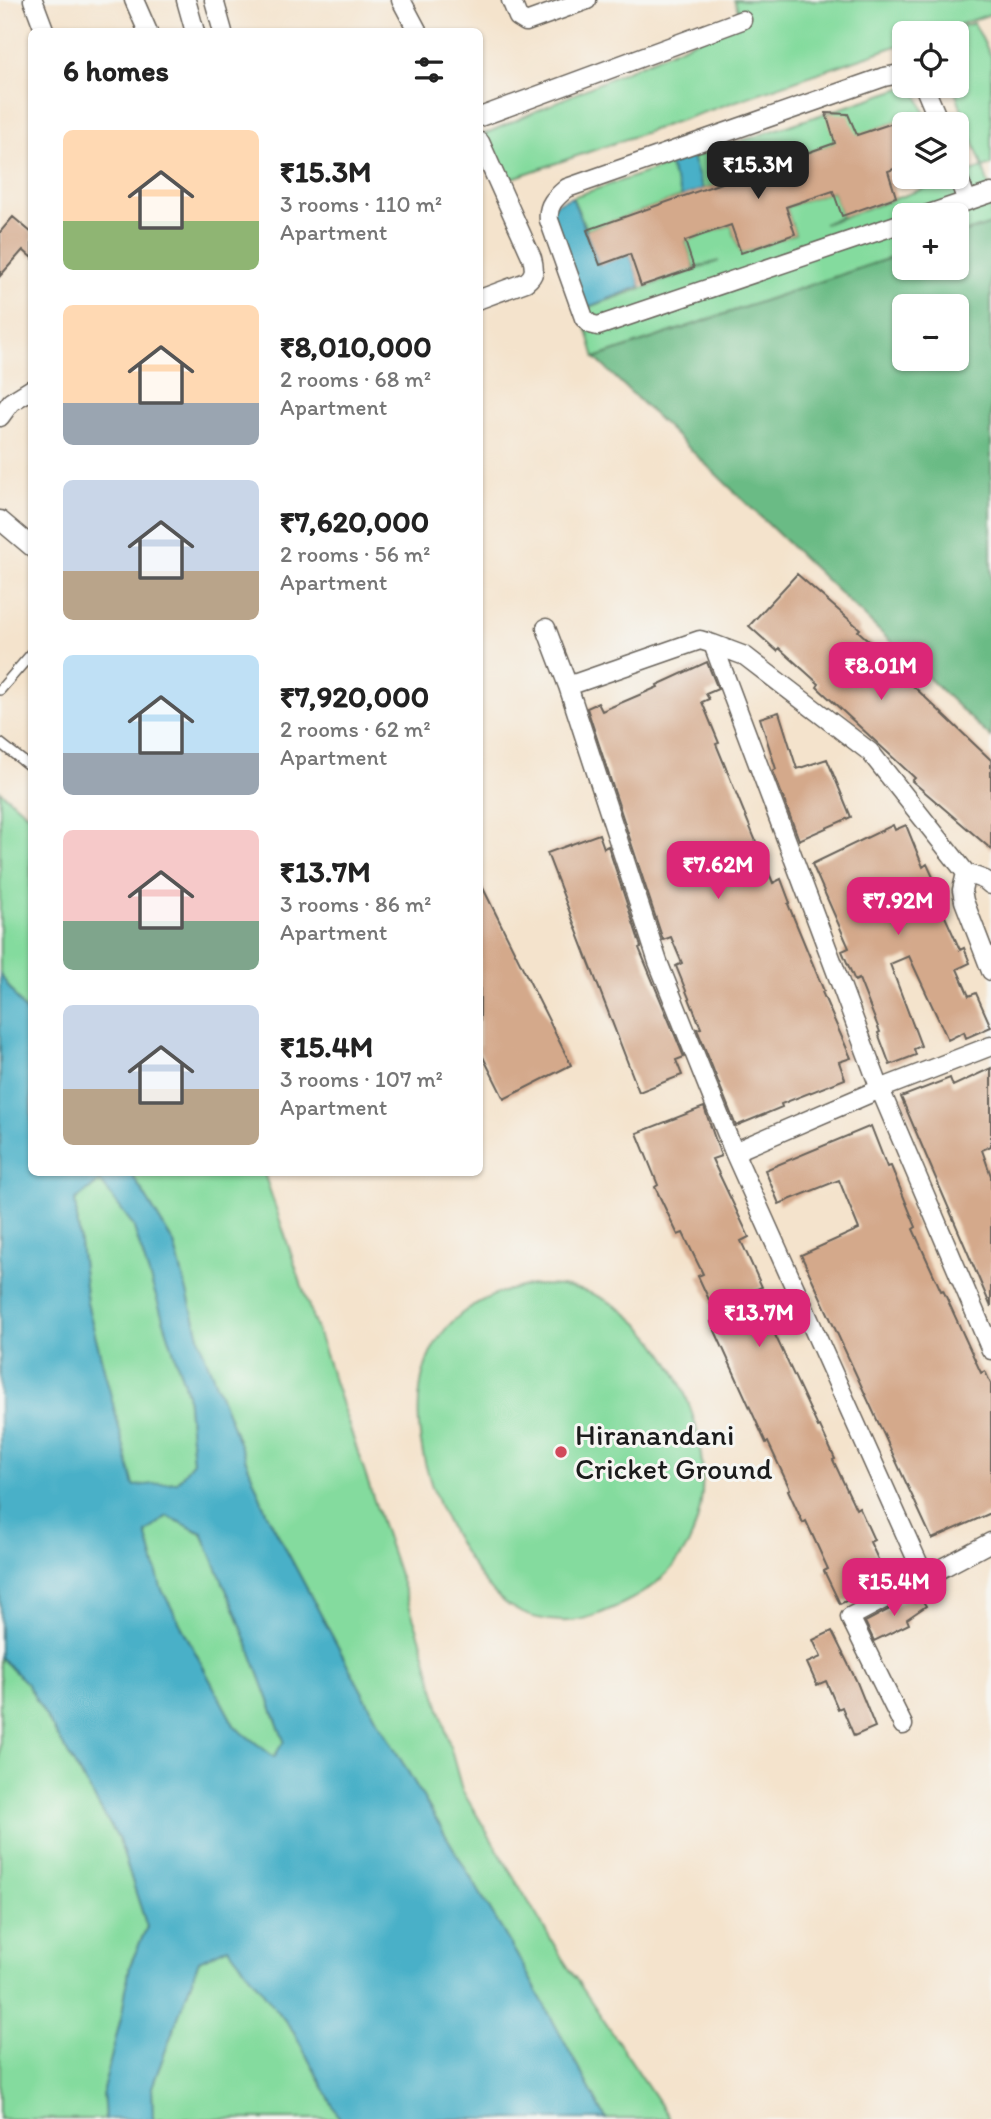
<!DOCTYPE html>
<html lang="en">
<head>
<meta charset="utf-8">
<style>
  body { margin:0; font-family:Itim,sans-serif; background:#f6f6f6; color:#222; height:100vh; display:flex; flex-direction:column; font-size:26px; white-space:nowrap }
  * { box-sizing:border-box; margin:0 }
  p { font-size:23px; color:#767676 }
  .icon { flex:none; width:38px; height:38px; fill:none; stroke:currentColor; stroke-width:2; stroke-linecap:round; stroke-linejoin:round }
  .map { position:relative; flex:1; overflow:hidden }
  .details { position:absolute; left:28px; top:28px; width:455px; height:1148px; display:flex; flex-direction:column; background:#fff; border-radius:10px; box-shadow:0 2px 5px #0004 }
  .details>* { flex:none }
  .controls { position:absolute; left:892px; top:21px; display:grid; gap:14px }
  .controls a { display:grid; place-items:center; width:77px; height:77px; border-radius:10px; background:#fff; box-shadow:0 2px 5px #0004; font-size:35px }
  .price { position:absolute; translate:-50% -60px; padding:0 16px; border-radius:14px; background:#db2777; color:#fff; font-size:23px; line-height:46px; filter:drop-shadow(0 2px 4px #0008) }
  .price::after { content:''; position:absolute; left:50%; top:42px; width:21px; height:16px; margin-left:-10px; background:inherit; clip-path:polygon(0 0,100% 0,50% 100%) }
  .price.current { background:#222; color:#fff }
  ul { padding:0; list-style:none }
  li { display:flex; align-items:center; gap:21px; height:175px; padding:0 35px }
  li span { display:grid; place-items:center; flex:none; width:196px; height:140px; border-radius:10px; color:#555 }
  li>.icon { margin-inline-start:auto }
  span .icon { width:84px; height:84px; fill:#fffc; stroke-width:1 }
  li b { font-size:30px }
  h2 { display:flex; justify-content:space-between; align-items:center; height:84px; padding:0 35px; font-size:30px }
  .map>svg:first-child { display:block }
  .green { fill:#84db9e; stroke:#507c5d; stroke-width:2 }
  .forest { fill:#6bbb85; stroke:#446c50; stroke-width:2; fill-rule:evenodd }
  .water { fill:#49b0c8; stroke:#326672; stroke-width:2; fill-rule:evenodd }
  .building { fill:#d4a98b }
  .lines { fill:none; stroke-linecap:round; stroke-linejoin:round }
  .lane-casing { stroke:#68625a; stroke-width:12 }
  .street-casing { stroke:#68625a; stroke-width:21 }
  .lane { stroke:#fff; stroke-width:9 }
  .street { stroke:#fff; stroke-width:18 }
  .poi-dot { fill:#d1495b; stroke:#f6f6f2; stroke-width:2.5 }
  .labels { text-anchor:middle; stroke-width:6; stroke-linejoin:round; paint-order:stroke }
  .poi-label { font-size:30px; fill:#1c1c1c; stroke:#f6f6f2; text-anchor:start }
</style>
</head>
<body>
<div class="map">
<svg width="991" height="2119" viewBox="0 0 991 2119">
  <rect width="100%" height="100%" fill="#f6f6f2"/>
  <filter id="ink" filterUnits="userSpaceOnUse"><feTurbulence type="fractalNoise" baseFrequency=".0143" numOctaves="2"/><feDisplacementMap in="SourceGraphic" scale="14" xChannelSelector="R" yChannelSelector="G"/><feConvolveMatrix kernelMatrix="1 2 1 2 8 2 1 2 1" color-interpolation-filters="sRGB"/></filter>
  <filter id="wash" filterUnits="userSpaceOnUse"><feTurbulence type="fractalNoise" baseFrequency=".00686" numOctaves="4" result="noise"/><feDisplacementMap in="SourceGraphic" scale="28" xChannelSelector="R" yChannelSelector="G"/><feGaussianBlur stdDeviation="1.57" result="paint"/><feColorMatrix in="noise" values="0 0 0 0 0 0 0 0 0 0 0 0 0 0 0 0 0 1.4 0 .05"/><feComposite in="paint" operator="in"/></filter>
  <g filter="url(#wash)">
    <rect width="100%" height="100%" fill="#f4e3cc"/>
    <path class="green" d="M734 0H991V14L934 33H905V43L510 179 480 140V136L742 20Z
      M974 23 991 56V165L983 168 991 192V224L957 235V215H905V253L595 358 581 310 719 261 694 268 685 241 731 225 741 253 795 234 786 207 833 191 842 216 824 224 926 188 922 177H949L950 179 983 168 953 86H957V33H939Z
      M908 86H914L929 124H905L902 120 587 230 572 197Z
      M0 791 31 817V1020L0 974Z
      M131 1173H264L421 1640 462 1790 562 1958 670 2119H606L521 1962 376 1718 267 1514 203 1351 174 1244Z
      M100 1180 133 1224 187 1393 193 1462 177 1482 134 1487 87 1303 75 1201Z
      M532 1285C550 1285 567 1285 584 1291 673 1318 725 1450 693 1534 681 1565 654 1589 624 1603 607 1611 587 1620 569 1621 548 1622 525 1617 508 1605 487 1590 472 1566 459 1544 400 1446 391 1308 532 1285Z
      M167 1516 202 1533 237 1615 284 1741 274 1758 235 1727 161 1588 146 1533Z
      M0 1657 27 1684 119 1840 147 1927 130 1965 122 2014 103 2090 105 2119H0Z
      M228 1946 294 2032 340 2119H153L152 2087 199 1961Z"/>
    <path class="forest" d="M991 224V738L595 358 905 253V268H957V235ZM905 306H957V359H905Z"/>
    <path class="water" d="M692 157 703 189 682 197 669 165Z
      M572 197 599 265 630 254 641 286 581 310 550 206Z
      M0 974 31 1020 32 1172 131 1173 174 1244 203 1351 267 1514 376 1718 521 1962 606 2119H340L294 2032 228 1947 199 1961 152 2087 153 2119H105L103 2090 122 2014 130 1965 147 1927 119 1840 27 1684 0 1657ZM100 1181 133 1225 187 1393 193 1462 177 1482 134 1486 87 1303 75 1201ZM167 1516 202 1533 237 1615 284 1741 274 1757 235 1727 161 1588 146 1533Z"/>
    <g id="blocks">
      <path class="building" d="M826 113 848 114 857 135 905 119V165L888 171 896 197 842 216 833 191 786 207 795 234 741 253 731 225 685 241 694 268 641 286 630 254 600 265 587 230 835 143Z
        M13 217 32 233V258L23 250 0 276V232Z
        M797 574 860 629 858 631 891 661 889 663 991 760V849L912 781 915 778 817 687 819 684 779 648 777 651 749 626Z
        M707 662 718 689 706 694 709 699 702 702 719 743 716 744 773 883 781 879 790 903 788 904 824 991 822 992 851 1058 839 1062 845 1079 781 1104 782 1107 736 1126 697 1029 701 1028 676 966 682 963 671 937 663 940 587 708 598 703 602 711 658 687 657 685Z
        M779 712 797 769 827 759 851 817 799 840 773 771 776 769 760 718Z
        M893 825 895 830 906 825 923 867 927 864 943 899 938 901 960 950 964 948 970 963 957 969 969 996 976 993 991 1027 966 1038 964 1032 948 1040 909 956 890 964 921 1046 914 1049 916 1055 890 1065 878 1033 880 1032 859 979 855 981 842 951 849 948 812 864Z
        M599 834 604 848 608 846 641 947 639 948 684 1057 676 1060 682 1075 639 1092 547 853Z
        M480 882 571 1065 504 1099 480 1051Z
        M991 1068V1146L982 1150 991 1176V1307L901 1097 950 1078 953 1086Z
        M704 1107 721 1156 712 1159 749 1237 741 1241 762 1287 754 1290 818 1427 820 1426 835 1459 833 1460 856 1509 859 1507 874 1540 870 1542 889 1583 856 1601 854 1597 840 1604 824 1571 828 1569 806 1521 803 1523 788 1490 790 1489 768 1442 766 1443 711 1322 718 1319 698 1276 703 1274 683 1233 678 1235 655 1187 658 1185 637 1133Z
        M871 1126 887 1167 891 1166 916 1227 913 1229 941 1291 943 1290 981 1373 985 1371 991 1384V1513L932 1539 801 1255 859 1229 839 1180 779 1204 765 1170Z
        M918 1594 926 1606 907 1619 909 1624 874 1641 865 1622Z
        M832 1631 856 1680 875 1727 854 1736 842 1707 838 1709 826 1681 817 1685 807 1663 821 1657 813 1640Z"/>
    </g>
  </g>
  <g filter="url(#ink)">
    <use href="#blocks" fill-opacity="0" stroke="#68625a" stroke-width="2"/>
    <g class="lines">
      <g class="lane-casing">
        <path id="lane" d="M0 690 32 653
          M0 743 32 768"/>
      </g>
      <g class="street-casing">
        <path id="street" d="M33 0 45 32
          M134 0 148 32
          M186 0 195 32
          M214 0 223 32
          M401 0 418 32
          M511 0 518 17 526 22 587 0
          M905 73 884 77 567 188C555 198 547 205 549 220L584 318 590 324 598 326 905 222
          M924 86 940 124
          M480 117 742 20
          M480 142 532 258C535 269 535 275 526 282L480 299
          M957 174 967 201
          M926 215 991 193
          M0 417 11 402 32 389
          M0 520 32 547
          M546 628 568 686 658 962 734 1152 925 1578
          M713 644 745 656 870 752 966 873
          M568 686 700 640 713 644 880 1089 991 1046
          M991 885 985 880 966 873 962 890 964 901 991 971
          M734 1152 880 1089 991 1350
          M903 1725 850 1617 991 1542"/>
      </g>
      <use href="#lane" class="lane"/>
      <use href="#street" class="street"/>
    </g>
  </g>
  <circle class="poi-dot" cx="561" cy="1452" r="7"/>
  <g class="labels">
    <g class="poi-label">
      <text x="575" y="1445">Hiranandani<tspan x="575" dy="34">Cricket Ground</tspan></text>
    </g>
  </g>
</svg>
<div class="controls">
<a><svg class="icon" aria-label="locate" viewBox="0 0 24 24"><circle cx="12" cy="12" r="6"/><path d="M12 2v4M12 18v4M2 12h4M18 12h4"/></svg></a>
<a><svg class="icon" aria-label="layers" viewBox="0 0 24 24"><path d="M12 4l9 5-9 5-9-5zM3 14l9 5 9-5"/></svg></a>
<a>+</a>
<a>−</a>
</div>
<b class="price current" style="left:758px;top:201px">₹15.3M</b>
<b class="price" style="left:881px;top:702px">₹8.01M</b>
<b class="price" style="left:718px;top:901px">₹7.62M</b>
<b class="price" style="left:898px;top:937px">₹7.92M</b>
<b class="price" style="left:759px;top:1349px">₹13.7M</b>
<b class="price" style="left:894px;top:1618px">₹15.4M</b>
<section class="details">
<h2>6 homes<svg class="icon" aria-label="filters" viewBox="0 0 24 24"><path d="M4 7h16M4 17h16"/><circle cx="9" cy="7" r="2"/><circle cx="15" cy="17" r="2"/></svg></h2>
<ul>
<li><span style="background:linear-gradient(#ffd9b3 65%,#8fb573 0)"><svg class="icon" aria-label="home" viewBox="0 0 24 24"><path d="M3 11l9-7 9 7M6 9v11h12V9"/></svg></span><div><b>₹15.3M</b><p>3 rooms · 110 m²</p><p>Apartment</p></div></li>
<li><span style="background:linear-gradient(#ffd9b3 70%,#9aa5b1 0)"><svg class="icon" aria-label="home" viewBox="0 0 24 24"><path d="M3 11l9-7 9 7M6 9v11h12V9"/></svg></span><div><b>₹8,010,000</b><p>2 rooms · 68 m²</p><p>Apartment</p></div></li>
<li><span style="background:linear-gradient(#c9d6e8 65%,#b9a48a 0)"><svg class="icon" aria-label="home" viewBox="0 0 24 24"><path d="M3 11l9-7 9 7M6 9v11h12V9"/></svg></span><div><b>₹7,620,000</b><p>2 rooms · 56 m²</p><p>Apartment</p></div></li>
<li><span style="background:linear-gradient(#bfe0f5 70%,#9aa5b1 0)"><svg class="icon" aria-label="home" viewBox="0 0 24 24"><path d="M3 11l9-7 9 7M6 9v11h12V9"/></svg></span><div><b>₹7,920,000</b><p>2 rooms · 62 m²</p><p>Apartment</p></div></li>
<li><span style="background:linear-gradient(#f6c9c9 65%,#7fa58c 0)"><svg class="icon" aria-label="home" viewBox="0 0 24 24"><path d="M3 11l9-7 9 7M6 9v11h12V9"/></svg></span><div><b>₹13.7M</b><p>3 rooms · 86 m²</p><p>Apartment</p></div></li>
<li><span style="background:linear-gradient(#c9d6e8 60%,#b9a48a 0)"><svg class="icon" aria-label="home" viewBox="0 0 24 24"><path d="M3 11l9-7 9 7M6 9v11h12V9"/></svg></span><div><b>₹15.4M</b><p>3 rooms · 107 m²</p><p>Apartment</p></div></li>
</ul>
</section>
</div>
</body>
</html>
